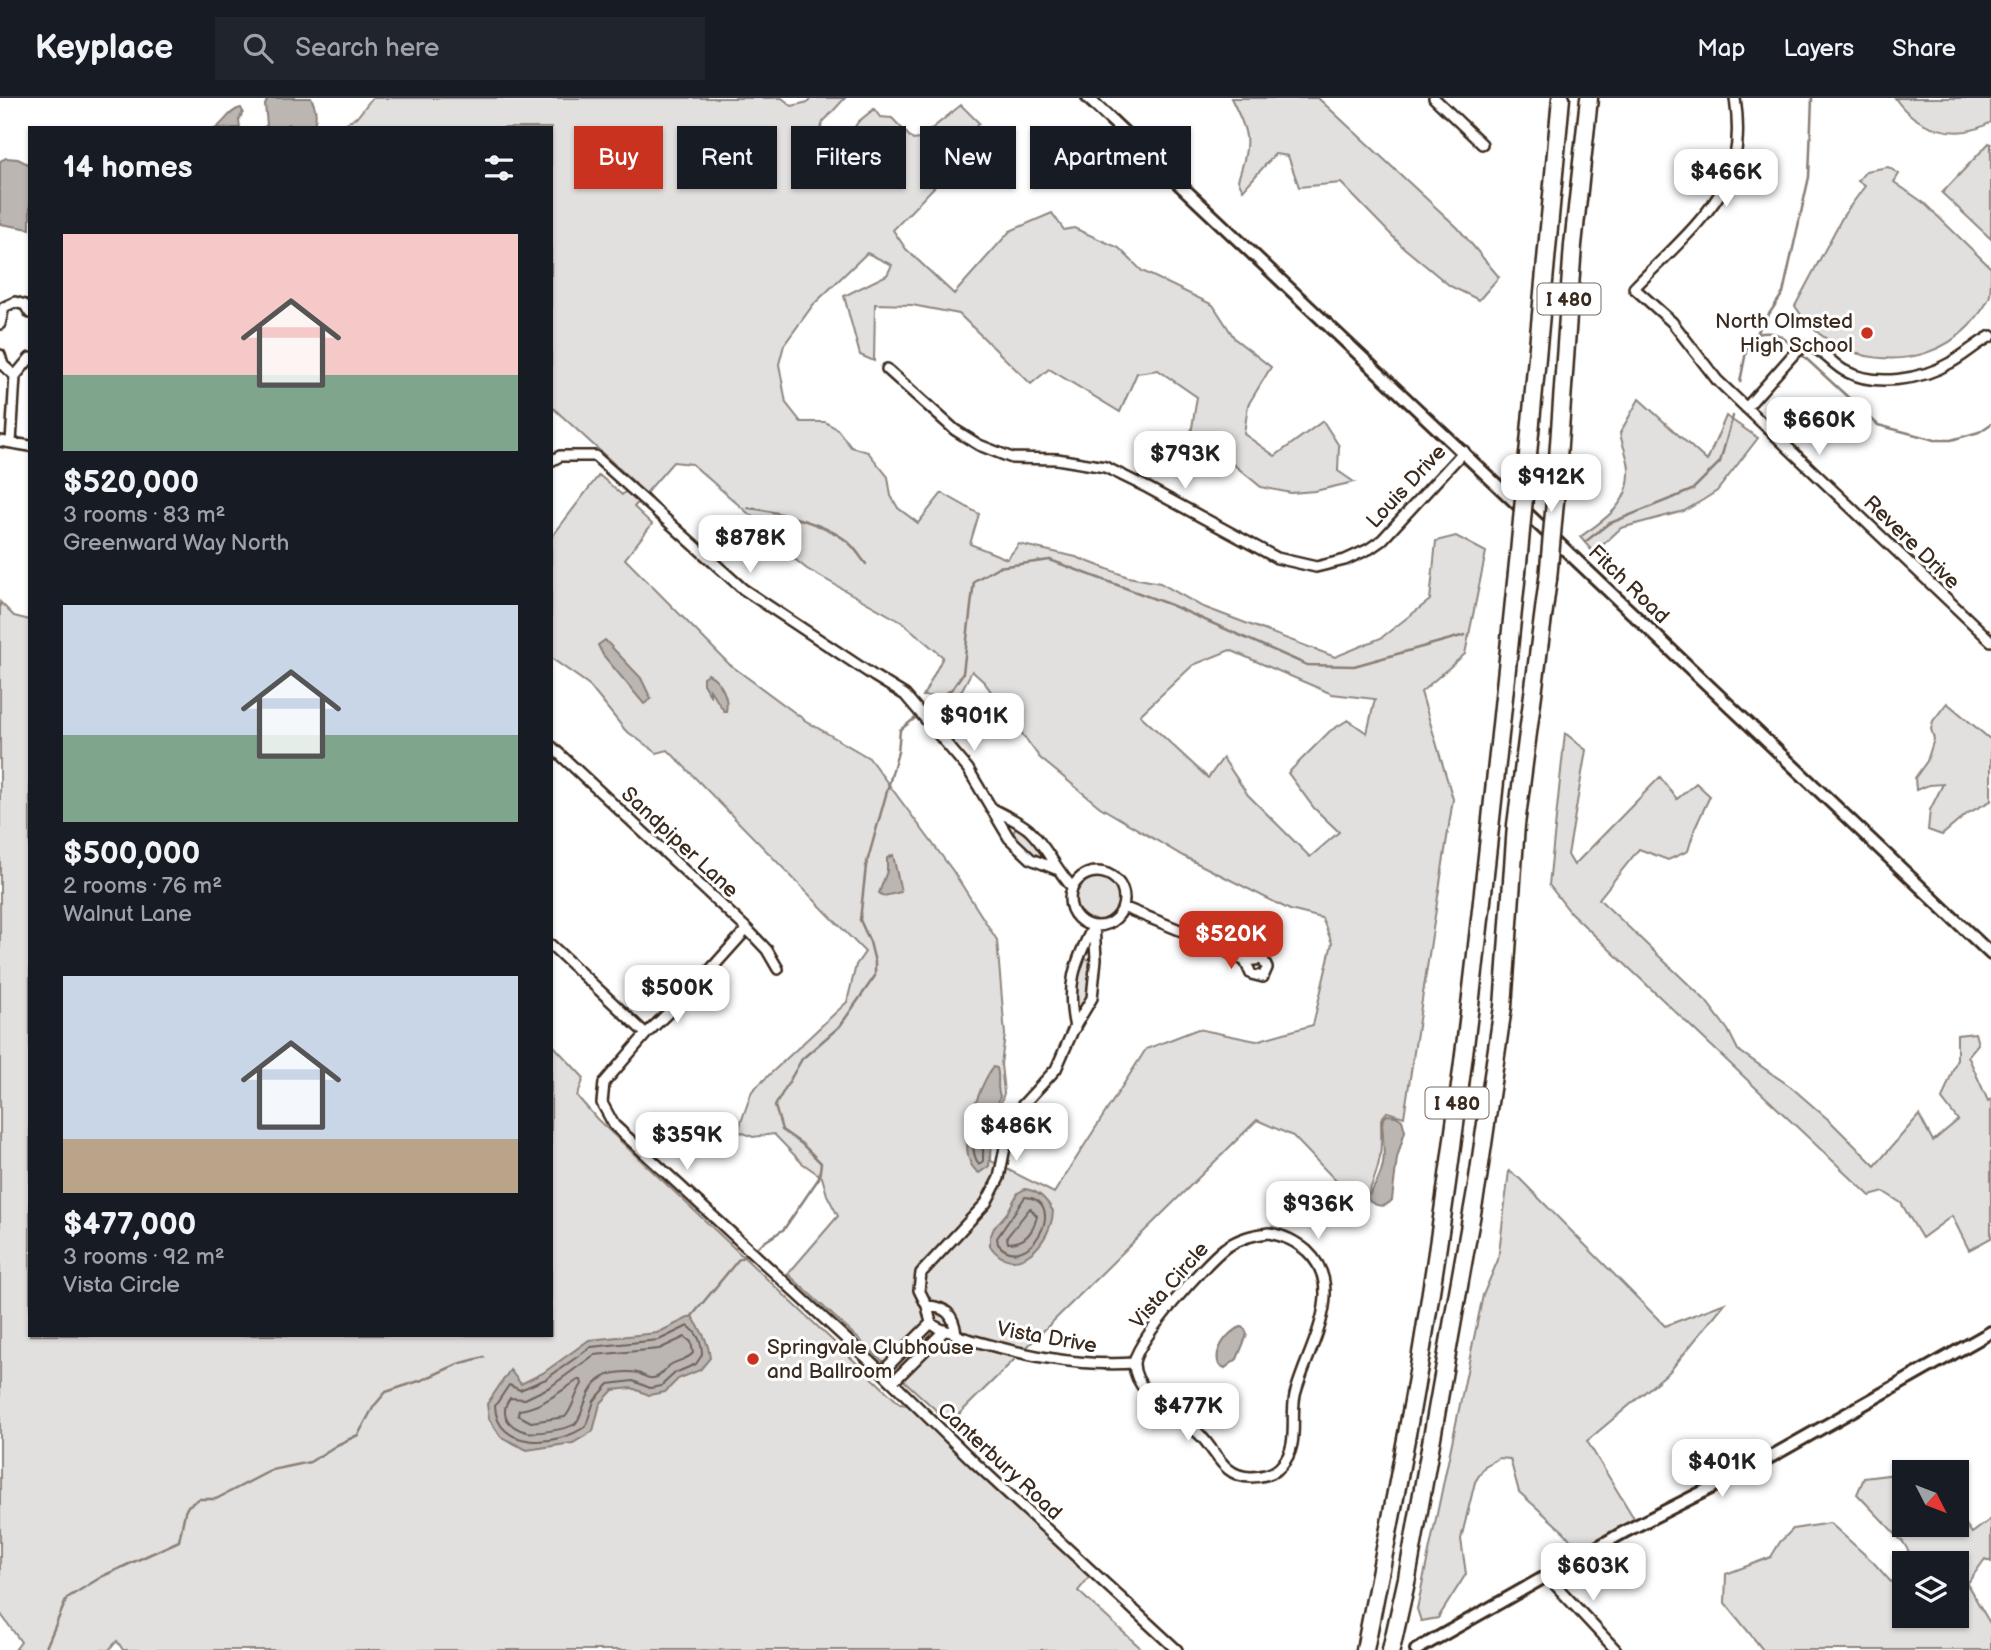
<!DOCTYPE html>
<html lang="en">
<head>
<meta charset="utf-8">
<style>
  body { margin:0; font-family:"Balsamiq Sans",sans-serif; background:#20242c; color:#f1f3f6; height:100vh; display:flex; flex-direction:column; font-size:26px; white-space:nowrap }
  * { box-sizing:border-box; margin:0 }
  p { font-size:23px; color:#9ea1a6 }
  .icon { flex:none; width:38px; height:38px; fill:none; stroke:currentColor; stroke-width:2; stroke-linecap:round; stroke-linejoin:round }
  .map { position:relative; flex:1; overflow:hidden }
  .sheet { position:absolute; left:28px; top:28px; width:525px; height:1211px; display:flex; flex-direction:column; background:#171b24; border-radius:0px; box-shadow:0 2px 5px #0004 }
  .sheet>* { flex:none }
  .top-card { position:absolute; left:574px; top:28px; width:665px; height:63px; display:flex; gap:14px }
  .needle { width:46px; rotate:132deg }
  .buttons { position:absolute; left:1892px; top:1362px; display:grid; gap:14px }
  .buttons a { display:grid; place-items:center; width:77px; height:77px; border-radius:0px; background:#171b24; box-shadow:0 2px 5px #0004; font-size:35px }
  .price { position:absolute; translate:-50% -60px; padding:0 16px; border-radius:14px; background:#fff; color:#222; font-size:23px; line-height:46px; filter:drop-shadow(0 2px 4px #0008) }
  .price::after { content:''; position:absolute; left:50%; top:42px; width:21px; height:16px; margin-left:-10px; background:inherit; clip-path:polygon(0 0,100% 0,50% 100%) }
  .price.active { background:#c8321e; color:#fff }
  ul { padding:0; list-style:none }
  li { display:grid; align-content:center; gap:14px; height:371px; padding:0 35px }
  li span { display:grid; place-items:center; height:217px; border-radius:0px; color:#555 }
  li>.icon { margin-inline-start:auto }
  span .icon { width:126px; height:126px; fill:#fffc; stroke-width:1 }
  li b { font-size:30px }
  h2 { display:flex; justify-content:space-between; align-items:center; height:84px; padding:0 35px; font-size:30px }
  .chip { padding:0 24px; border-radius:0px; background:#171b24; box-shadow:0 2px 5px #0004; font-size:24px; line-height:63px }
  .chip.active { background:#c8321e; color:#fff }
  header { display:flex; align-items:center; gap:42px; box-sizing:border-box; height:98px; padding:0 35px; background:#171b24; border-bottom:2px solid #363941 }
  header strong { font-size:33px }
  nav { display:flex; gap:38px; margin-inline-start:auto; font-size:24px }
  .search { width:490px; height:63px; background:#20242c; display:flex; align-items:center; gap:18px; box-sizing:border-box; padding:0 24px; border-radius:0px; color:#9ea1a6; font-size:26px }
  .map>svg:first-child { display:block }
  .green { fill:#e2e0de; stroke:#8e857e; stroke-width:2; fill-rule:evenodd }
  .water { fill:#bcb6b3; stroke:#887e77; stroke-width:2 }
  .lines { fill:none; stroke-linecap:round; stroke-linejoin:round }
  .shore { stroke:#6f625a; stroke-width:2 }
  .stream { stroke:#887e77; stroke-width:2.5 }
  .minor-casing { stroke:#3b2a1e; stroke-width:14 }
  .tertiary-casing { stroke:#3b2a1e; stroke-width:16 }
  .motorway-casing { stroke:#3b2a1e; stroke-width:21 }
  .minor { stroke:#fff; stroke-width:9 }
  .tertiary { stroke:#fff; stroke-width:10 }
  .motorway { stroke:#fff; stroke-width:16 }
  .motorway-bridge-casing { stroke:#3b2a1e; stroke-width:21; stroke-linecap:butt }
  .motorway-bridge { stroke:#fff; stroke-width:16 }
  .poi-dot { fill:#c8321e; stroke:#fff; stroke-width:2.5 }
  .labels { text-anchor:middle; stroke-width:6; stroke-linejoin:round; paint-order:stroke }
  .shield { fill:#fff; stroke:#766a62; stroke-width:2 }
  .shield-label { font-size:19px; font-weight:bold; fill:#3b2a1e }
  .poi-label { font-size:21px; fill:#3b2a1e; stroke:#fff; text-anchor:end }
  .street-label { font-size:21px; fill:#3b2a1e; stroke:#fff }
</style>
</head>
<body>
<header>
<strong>Keyplace</strong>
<div class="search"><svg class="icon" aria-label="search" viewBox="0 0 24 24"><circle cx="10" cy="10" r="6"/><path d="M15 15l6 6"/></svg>Search here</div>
<nav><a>Map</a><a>Layers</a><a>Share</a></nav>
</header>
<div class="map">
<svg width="1991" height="1552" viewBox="0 0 1991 1552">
  <rect width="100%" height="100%" fill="#fff"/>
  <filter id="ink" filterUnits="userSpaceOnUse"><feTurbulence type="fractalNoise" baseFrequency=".0143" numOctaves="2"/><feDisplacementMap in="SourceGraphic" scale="14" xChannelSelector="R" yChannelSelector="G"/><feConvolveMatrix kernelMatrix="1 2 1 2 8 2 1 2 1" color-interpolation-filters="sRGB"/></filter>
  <g filter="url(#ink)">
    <path class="green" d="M372 0H782L792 8 808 4 811 0H845L823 24 813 56 832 66 858 24 874 11 880 19 892 20 913 42 919 41 961 7 979 25 952 53 957 65 893 132 906 151 954 196 1010 133 1052 115 1064 132 1074 130 1119 150 1142 173 1213 207 1235 241 1271 269 1248 307 1244 336 1275 358 1323 323 1339 348 1338 373 1354 384 1315 393 1291 395 1261 389 1222 357 1189 348 1197 299 1158 272 1137 275 1120 314 1049 271 1031 286 959 216 912 207 875 206 874 263 860 257 844 198 887 177 892 167 867 155 813 207 784 247 779 266 786 305 801 324H825L837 331 851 349 868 354 888 379 891 398 898 410 918 425 942 395 979 416 970 446 1007 461 1019 446 1076 459 1128 479 1160 485 1201 508 1335 559 1381 540 1430 502 1436 443 1456 438 1486 454 1465 556 1421 594 1453 701 1404 1019 1387 1014 1381 1021C1382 1055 1381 1067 1367 1098L1340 1087 1293 1038 1257 1022 950 1325 788 1176 838 1118 827 1097 822 1079 802 1065 774 1036 753 1039 738 1033 752 993 847 904 856 867 865 854 668 652 657 655 625 632 588 586 551 560V440L599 377 622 397 635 385 551 308V30H338L358 18ZM673 364 692 366 749 416 762 424 758 428 778 448 807 471 903 525 943 559 923 598 958 599 972 573 984 584 1040 660 1100 709 1183 758 1290 812 1322 820 1332 845 1313 927 1256 943 1198 931 1146 951 1054 1095 991 1063 992 1035 1004 995 1001 966 1005 937 997 842 953 773 869 660 806 623 729 566 625 461 652 426 634 409ZM1230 552 1332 596 1375 601 1367 635 1348 622 1330 633 1288 675 1314 710 1339 734 1310 759 1248 697 1223 660 1208 680 1140 617 1193 567Z
      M1231 0H1318L1458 130 1499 179 1479 202 1450 188 1403 149 1341 85 1299 89 1288 58 1275 56 1243 92 1238 82C1251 42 1249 37 1231 0Z
      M1895 0H1991V24C1958 44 1916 31 1895 0Z
      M1989 45 1991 46V141L1942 95Z
      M1888 69 1899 76 1894 84 1924 105 1991 170C1991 178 1991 189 1990 197 1987 208 1976 220 1969 228 1920 279 1831 268 1795 208L1843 118 1865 88 1858 83 1866 73Z
      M1639 301 1707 363 1726 318 1758 340 1717 393 1703 402 1684 413 1621 430 1594 455 1580 439C1604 422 1631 406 1629 372 1629 360 1622 347 1620 335Z
      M0 504 14 518 30 522V1237H551V945L584 980 577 998 597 1021 900 1306 908 1307 1090 1478 1078 1493 1143 1552H123L117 1543 109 1552H15L21 1544 0 1515Z
      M1947 605 1991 642V703L1968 715 1942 737 1928 732 1930 712 1943 686 1929 687 1916 692 1915 680 1927 663 1934 641 1931 631 1933 623Z
      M1565 635 1586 652 1568 757 1574 767 1660 679 1677 701 1696 685 1710 698 1695 730 1688 753 1668 762 1639 751 1599 801 1706 903 1728 932 1738 952 1791 989 1830 1023 1875 1068 1919 1017 1933 1043 1958 1022 1942 1001 1957 961V937L1975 935 1978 946 1968 958 1988 1003 1991 1001V1140L1969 1152 1952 1118 1922 1140 1901 1105 1884 1094 1870 1098 1571 815 1549 787Z
      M1015 730H1022L1050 761 1046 765 1026 753 1013 738Z
      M1076 802a22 22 0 1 1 44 0a22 22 0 1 1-44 0Z
      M1084 860 1091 862 1093 865 1088 897 1078 917 1076 916 1074 892 1081 862Z
      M1509 1073 1520 1081 1665 1228 1725 1205 1670 1273 1587 1343 1635 1422 1578 1452 1565 1435 1519 1394 1510 1361 1499 1360 1485 1368 1475 1384 1461 1441 1466 1476 1438 1520 1421 1523 1417 1511 1483 1197 1498 1162Z
      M1904 1375V1426H1956L1957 1414 1972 1435 1991 1421V1464L1985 1461 1967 1486 1991 1527V1552H1763L1725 1505 1726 1476 1771 1459 1780 1444 1793 1431 1830 1425 1873 1464 1890 1483 1904 1489V1517H1956V1465H1916L1903 1444 1857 1396 1864 1380Z"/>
    <path class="water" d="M268 0H311C316 9 318 21 312 30H294L289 26 279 30H263L267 27 265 7Z
      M241 10 243 14 239 22 240 30H216C224 25 231 11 241 10Z
      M6 60 18 61 30 67V131L0 126V63Z
      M605 542 641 580 651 601 644 606 603 557 598 547Z
      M708 576C721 582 729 600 726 613H724L710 592V597L703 586V579Z
      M893 757 901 794 884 798 879 795 887 773V760Z
      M993 969 997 970C1000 979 996 990 1000 998L988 1043 991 1050 989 1068 979 1075C952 1057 978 990 993 969Z
      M1387 1017 1396 1018 1402 1022 1405 1033 1397 1060 1392 1102C1385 1110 1378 1109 1369 1103L1368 1099C1387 1070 1385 1060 1382 1026L1383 1021Z
      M1025 1091C1039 1093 1046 1101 1053 1113 1052 1143 1016 1184 990 1148V1139L994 1130 1007 1115 1018 1095Z
      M692 1218C701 1233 708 1241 710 1260L700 1272 678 1281 665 1294 649 1297 632 1290 613 1292 600 1306 593 1333 573 1345 527 1352 501 1339 489 1321 487 1306 510 1272 521 1286 543 1275 589 1242 657 1235Z
      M1241 1229 1245 1231 1247 1237 1237 1261 1225 1270 1219 1267C1213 1253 1227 1234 1241 1229Z"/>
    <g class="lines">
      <path class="shore" d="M987 1005 990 1009 979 1042 983 1051V1063L979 1066C967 1052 977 1023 983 1007Z
        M1025 1099C1071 1102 1027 1180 998 1146L997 1140Z
        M1030 1110 1037 1118C1033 1134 1026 1145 1008 1145L1007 1139Z
        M688 1228C698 1235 702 1245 702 1257L696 1266 675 1275 661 1288 650 1290 633 1283 609 1286 594 1303 586 1328C559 1348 497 1354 495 1308L509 1287 520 1292 546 1281 591 1249 659 1242Z
        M685 1239 691 1244 693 1255C687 1262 678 1262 670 1267 664 1271 661 1280 653 1280 648 1281 643 1277 638 1275 630 1273 614 1274 606 1278 584 1288 584 1319 575 1326 568 1331 536 1336 527 1334 509 1330 498 1316 510 1300L525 1301 550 1289 594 1257 659 1251Z
        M578 1282H581L582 1286C575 1296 573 1311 565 1319L531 1324 518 1317 519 1312C542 1309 559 1294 578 1282Z"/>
      <path class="stream" d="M1756 236C1776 232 1781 237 1796 251
        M1800 255 1878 327 1935 342H1951L1979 334 1991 326
        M1740 284 1747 249 1783 195 1809 79 1812 0
        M748 410C776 413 833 427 852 448 857 453 861 460 866 466
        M1585 444 1608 426 1692 392 1720 364 1733 318
        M924 613 953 590 963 575 974 483 998 469 1050 462 1171 507 1307 567 1354 568 1465 537
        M754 1151 784 1131 819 1080 821 1065 802 1046 782 1032 775 1008 802 961 840 928 875 878V864L870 844 860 822 866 768 898 654 900 632 919 617
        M692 1218 738 1162 749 1155
        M45 1552 67 1500 103 1478 179 1443 185 1414 188 1408 199 1401H216L272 1372 310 1364 337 1347 358 1337 374 1308 386 1294 422 1282 458 1266 484 1259"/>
      <g class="minor-casing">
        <path id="minor" d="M1434 0 1482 46
          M1735 0C1739 27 1739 60 1726 85 1708 121 1663 160 1634 190L1672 224 1717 282 1991 543
          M0 226 4 209 15 204 25 207 30 215
          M0 257 3 267 15 278
          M887 271 955 332 979 347 1012 360 1057 361 1105 369 1148 390 1277 460 1316 469 1345 462 1369 451 1382 442 1464 353
          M1746 310 1792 258 1804 248C1820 247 1831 266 1845 273 1875 289 1921 282 1950 265 1965 257 1976 246 1991 238
          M0 343 30 348
          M11 345 15 278 30 260
          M551 363 560 358H595L743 491 874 578 905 597 968 671 1009 740 1031 761 1056 771
          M551 648 747 831 767 852 778 871
          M991 710C1003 717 1019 723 1029 732 1046 748 1055 770 1072 789
          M1070 801a27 27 0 1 1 54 0a27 27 0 1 1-54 0Z
          M1123 809 1209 844 1245 863 1251 876 1263 879 1267 870 1263 861 1245 863
          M747 831 695 889 646 936 604 985 602 1005 614 1027 882 1274 973 1363 1177 1552
          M551 847 646 936
          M1075 930C1066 888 1074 866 1093 829
          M1269 1135C1285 1138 1295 1143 1307 1153 1349 1192 1306 1253 1295 1297 1290 1321 1300 1348 1281 1368 1274 1376 1261 1379 1251 1379 1224 1379 1217 1355 1201 1338 1181 1316 1135 1299 1134 1266 1134 1245 1206 1164 1225 1150 1240 1140 1252 1137 1269 1135Z
          M927 1208C946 1209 953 1216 956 1235
          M931 1225 927 1208 919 1192 921 1175 986 1105 999 1080 1010 1024 1020 1010 1056 971 1074 930 1092 900 1096 861 1094 828
          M931 1225C941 1235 951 1231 961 1239 1019 1256 1074 1269 1134 1265
          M882 1274 931 1225
          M893 1284 943 1234
          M1547 1478 1616 1552"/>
      </g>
      <g class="tertiary-casing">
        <path id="tertiary" d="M1088 0C1390 284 1690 571 1991 856
          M1416 1552 1626 1433 1758 1366 1991 1234"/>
      </g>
      <g class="motorway-casing">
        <path id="motorway" d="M1526 378 1561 0
          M1555 403 1573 147 1589 0
          M1365 1552C1384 1454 1405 1355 1421 1256 1465 991 1491 722 1519 455
          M1391 1552 1407 1480 1477 1087 1503 909 1516 727 1548 481"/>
      </g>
      <use href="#minor" class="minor"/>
      <use href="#tertiary" class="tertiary"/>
      <use href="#motorway" class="motorway"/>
      <g class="motorway-bridge-casing">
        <path id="motorway-bridge" d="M1519 455 1526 378
          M1548 481 1555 403"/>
      </g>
      <use href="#motorway-bridge" class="motorway-bridge"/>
    </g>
  </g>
  <g class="poi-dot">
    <circle cx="1867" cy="235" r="7"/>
    <circle cx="753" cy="1261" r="7"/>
  </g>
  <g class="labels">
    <g class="shield">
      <rect x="1537.5" y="185.5" width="63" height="31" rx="5"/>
      <rect x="1425.5" y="989.5" width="63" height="31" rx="5"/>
    </g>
    <g class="shield-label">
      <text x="1569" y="208">I 480</text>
      <text x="1457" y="1012">I 480</text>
    </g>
    <g class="poi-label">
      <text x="1853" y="230">North Olmsted<tspan x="1853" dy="24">High School</tspan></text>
      <text x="767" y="1256" text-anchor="start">Springvale Clubhouse<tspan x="767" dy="24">and Ballroom</tspan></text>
    </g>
    <g class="street-label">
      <text transform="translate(1406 388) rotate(-47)" y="7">Louis Drive</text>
      <text transform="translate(1912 444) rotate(44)" y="7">Revere Drive</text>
      <text transform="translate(1629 486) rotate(44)" y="7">Fitch Road</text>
      <text transform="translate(680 744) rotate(43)" y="7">Sandpiper Lane</text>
      <text transform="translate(1169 1187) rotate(-49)" y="7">Vista Circle</text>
      <text transform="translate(1047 1239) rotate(10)" y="7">Vista Drive</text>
      <text transform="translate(1000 1363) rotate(43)" y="7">Canterbury Road</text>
    </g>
  </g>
</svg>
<div class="buttons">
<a><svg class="needle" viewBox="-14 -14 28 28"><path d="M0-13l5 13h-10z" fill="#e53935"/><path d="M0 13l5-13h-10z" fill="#9ea1a6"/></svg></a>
<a><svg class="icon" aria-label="layers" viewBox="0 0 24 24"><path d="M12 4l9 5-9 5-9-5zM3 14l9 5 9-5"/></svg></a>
</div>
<b class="price" style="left:1726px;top:111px">$466K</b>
<b class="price" style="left:1819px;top:359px">$660K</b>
<b class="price" style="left:1185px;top:393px">$793K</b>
<b class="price" style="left:1551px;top:416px">$912K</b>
<b class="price" style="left:750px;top:477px">$878K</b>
<b class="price" style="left:974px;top:655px">$901K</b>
<b class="price active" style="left:1231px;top:873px">$520K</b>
<b class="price" style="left:677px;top:927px">$500K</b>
<b class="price" style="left:1016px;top:1065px">$486K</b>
<b class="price" style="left:687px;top:1074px">$359K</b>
<b class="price" style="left:1318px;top:1143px">$936K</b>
<b class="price" style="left:1188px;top:1345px">$477K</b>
<b class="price" style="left:1722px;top:1401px">$401K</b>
<b class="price" style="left:1593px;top:1505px">$603K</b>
<div class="top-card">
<a class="chip active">Buy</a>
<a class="chip">Rent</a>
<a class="chip">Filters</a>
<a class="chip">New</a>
<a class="chip">Apartment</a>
</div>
<section class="sheet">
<h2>14 homes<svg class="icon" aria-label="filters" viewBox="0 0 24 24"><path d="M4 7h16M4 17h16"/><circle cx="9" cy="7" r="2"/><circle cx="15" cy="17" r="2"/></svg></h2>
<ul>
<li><span style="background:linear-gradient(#f6c9c9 65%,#7fa58c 0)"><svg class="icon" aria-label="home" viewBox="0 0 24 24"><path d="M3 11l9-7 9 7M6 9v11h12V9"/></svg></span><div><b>$520,000</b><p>3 rooms · 83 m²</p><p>Greenward Way North</p></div></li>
<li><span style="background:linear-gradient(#c9d6e8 60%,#7fa58c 0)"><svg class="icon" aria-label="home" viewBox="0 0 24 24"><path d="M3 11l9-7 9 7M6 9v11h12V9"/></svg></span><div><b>$500,000</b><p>2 rooms · 76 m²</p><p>Walnut Lane</p></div></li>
<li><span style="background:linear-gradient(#c9d6e8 75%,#b9a48a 0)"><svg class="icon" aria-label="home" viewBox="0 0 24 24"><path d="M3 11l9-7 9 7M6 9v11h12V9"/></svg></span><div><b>$477,000</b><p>3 rooms · 92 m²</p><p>Vista Circle</p></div></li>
</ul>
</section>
</div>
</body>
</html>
